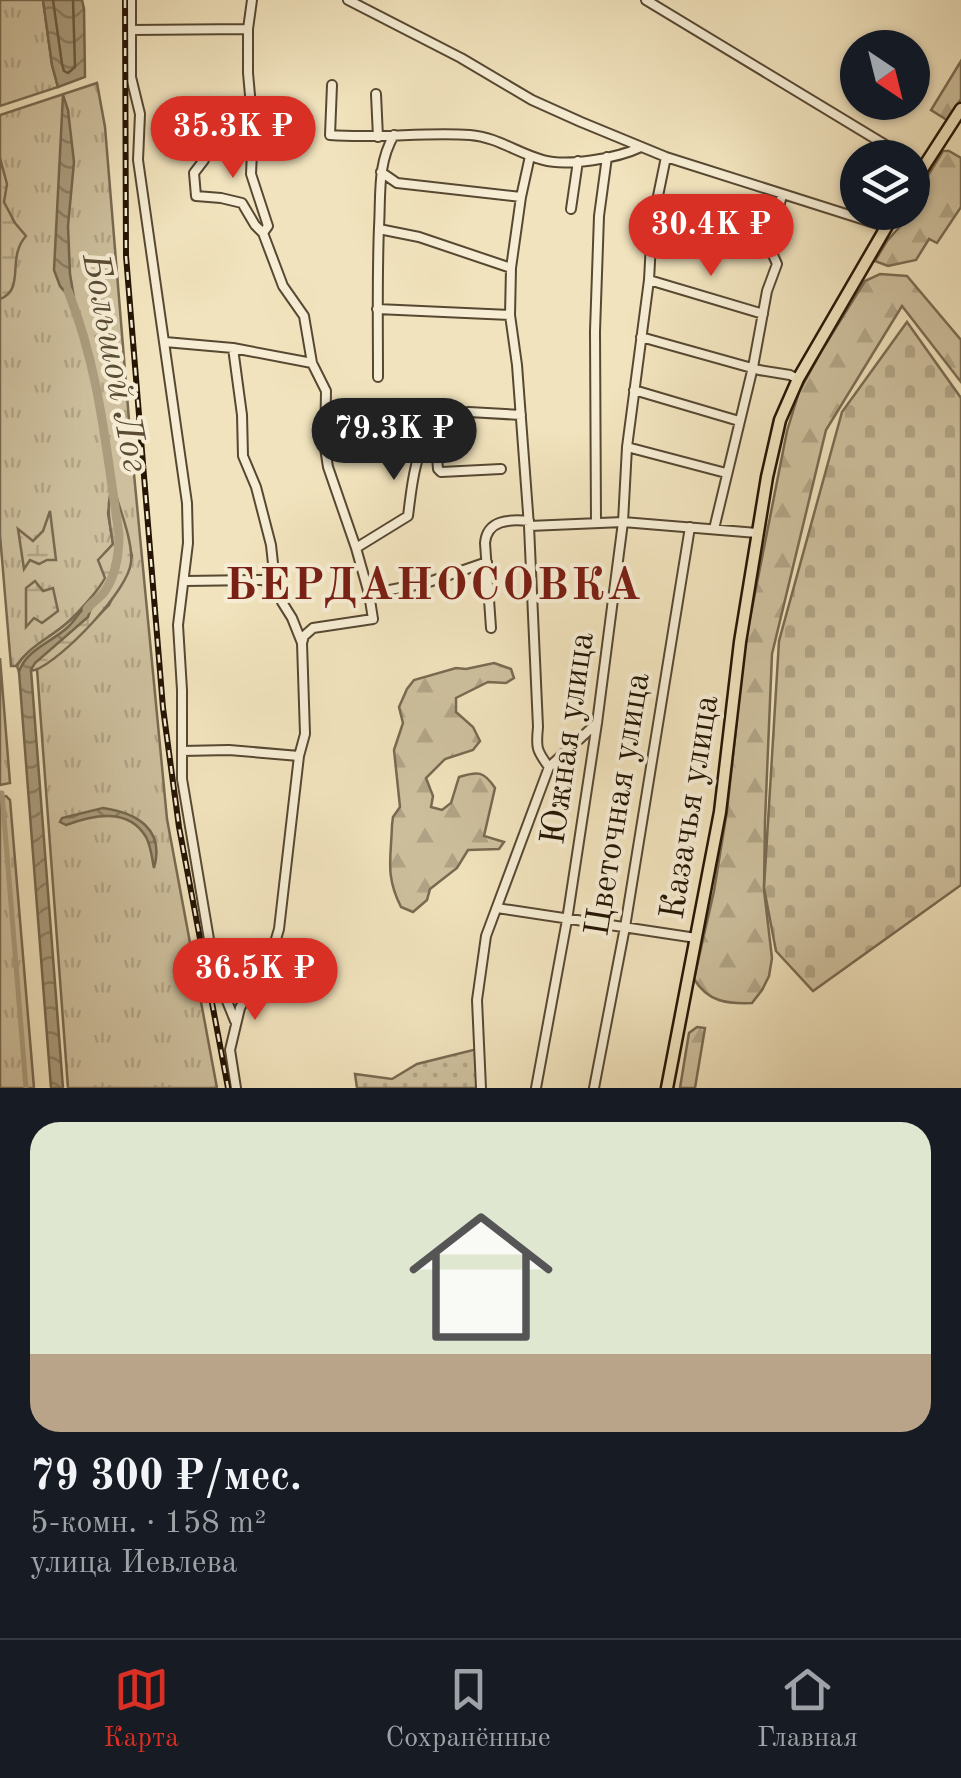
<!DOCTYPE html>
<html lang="ru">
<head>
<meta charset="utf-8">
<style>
  body { margin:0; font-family:"Old Standard TT",serif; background:#242831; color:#f1f3f6; height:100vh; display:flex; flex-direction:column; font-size:38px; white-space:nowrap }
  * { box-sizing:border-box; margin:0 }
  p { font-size:32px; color:#9ea1a6 }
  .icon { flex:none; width:55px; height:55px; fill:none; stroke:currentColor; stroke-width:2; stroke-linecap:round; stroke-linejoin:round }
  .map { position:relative; height:1088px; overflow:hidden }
  .details { display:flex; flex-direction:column; background:#171b24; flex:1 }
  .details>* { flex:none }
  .needle { width:65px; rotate:145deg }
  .fabs { position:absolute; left:840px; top:30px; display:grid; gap:20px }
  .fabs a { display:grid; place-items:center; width:90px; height:90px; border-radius:50%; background:#171b24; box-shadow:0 2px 8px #0004; font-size:50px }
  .price { position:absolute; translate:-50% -85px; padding:0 22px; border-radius:35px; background:#d93025; color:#fff; font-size:32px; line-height:65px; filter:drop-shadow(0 2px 5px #0008) }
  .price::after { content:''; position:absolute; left:50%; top:60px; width:30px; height:22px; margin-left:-15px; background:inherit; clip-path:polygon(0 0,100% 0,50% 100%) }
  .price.on { background:#222; color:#fff }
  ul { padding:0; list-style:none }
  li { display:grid; align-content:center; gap:20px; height:530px; padding:0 30px }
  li+li { border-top:2px solid #363941 }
  li span { display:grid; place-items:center; height:310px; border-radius:30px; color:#555 }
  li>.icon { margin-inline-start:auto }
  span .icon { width:180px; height:180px; fill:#fffc; stroke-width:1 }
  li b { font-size:42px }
  .tabs { display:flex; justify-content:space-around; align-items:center; height:140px; border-top:2px solid #363941; background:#171b24; font-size:28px; color:#9ea1a6 }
  .tabs a { display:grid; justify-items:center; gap:5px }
  .tabs .on { color:#d93025 }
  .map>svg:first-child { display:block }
  .grass { fill:url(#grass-tufts); stroke:#796a51; stroke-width:2.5 }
  .forest { fill:url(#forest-firs); stroke:#796a51; stroke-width:2.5 }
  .wetland { fill:url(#wetland-marsh); stroke:#796a51; stroke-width:2.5 }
  .cemetery { fill:url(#cemetery-stones); stroke:#796a51; stroke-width:2.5 }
  .garden { fill:url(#garden-dots); stroke:#796a51; stroke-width:2.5 }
  .water { fill:url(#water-waves); stroke:#75674d; stroke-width:2.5 }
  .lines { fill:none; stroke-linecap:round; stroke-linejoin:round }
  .shore { stroke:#685941; stroke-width:2.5 }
  .canal { stroke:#ab9d7e; stroke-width:5 }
  .river { stroke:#ab9d7e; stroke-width:9 }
  .minor-casing { stroke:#574832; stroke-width:12 }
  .major-casing { stroke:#241504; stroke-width:15 }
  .minor { stroke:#f6edd4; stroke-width:8 }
  .major { stroke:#f1e3bd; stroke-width:10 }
  .rail-casing { stroke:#241504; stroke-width:6 }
  .rail { stroke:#f6edd4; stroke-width:2.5; stroke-dasharray:8; stroke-linecap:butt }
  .labels { text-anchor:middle; stroke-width:8; stroke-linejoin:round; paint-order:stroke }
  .street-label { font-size:35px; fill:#241504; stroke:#f6edd4 }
  .water-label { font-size:38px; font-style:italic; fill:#5a4b35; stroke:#f6edd4 }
  .district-label { font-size:45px; font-weight:bold; letter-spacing:2.5px; fill:#7a1f14; stroke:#f6edd4 }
</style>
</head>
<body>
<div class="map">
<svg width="961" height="1088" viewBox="0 0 961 1088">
  <defs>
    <pattern id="grass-tufts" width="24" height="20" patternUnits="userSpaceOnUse" patternTransform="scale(2.5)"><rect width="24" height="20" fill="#cec09e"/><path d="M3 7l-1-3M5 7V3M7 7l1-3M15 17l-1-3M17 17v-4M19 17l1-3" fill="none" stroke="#b1a486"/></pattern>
    <pattern id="forest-firs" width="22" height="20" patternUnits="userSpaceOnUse" patternTransform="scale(2.5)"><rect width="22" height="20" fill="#cec09e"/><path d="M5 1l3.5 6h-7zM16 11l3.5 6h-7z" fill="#b1a486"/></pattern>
    <pattern id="wetland-marsh" width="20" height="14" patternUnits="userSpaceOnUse" patternTransform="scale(2.5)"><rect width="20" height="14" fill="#cec09e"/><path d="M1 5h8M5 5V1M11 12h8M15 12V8" fill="none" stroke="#b1a486"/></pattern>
    <pattern id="cemetery-stones" width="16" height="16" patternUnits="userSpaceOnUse" patternTransform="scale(2.5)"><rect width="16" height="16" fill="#cec09e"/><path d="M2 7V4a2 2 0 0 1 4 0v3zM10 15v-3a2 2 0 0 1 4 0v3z" fill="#b1a486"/></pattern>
    <pattern id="garden-dots" width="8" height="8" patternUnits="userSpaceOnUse" patternTransform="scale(2.5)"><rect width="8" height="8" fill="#cec09e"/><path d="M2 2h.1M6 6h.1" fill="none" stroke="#b1a486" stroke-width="1.8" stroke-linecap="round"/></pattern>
    <pattern id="water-waves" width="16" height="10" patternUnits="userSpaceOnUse" patternTransform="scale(2.5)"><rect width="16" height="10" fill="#ab9d7e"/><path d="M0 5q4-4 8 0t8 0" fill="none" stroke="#8b7f65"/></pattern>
  </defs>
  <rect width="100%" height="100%" fill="#f1e3bd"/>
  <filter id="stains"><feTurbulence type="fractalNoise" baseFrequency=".002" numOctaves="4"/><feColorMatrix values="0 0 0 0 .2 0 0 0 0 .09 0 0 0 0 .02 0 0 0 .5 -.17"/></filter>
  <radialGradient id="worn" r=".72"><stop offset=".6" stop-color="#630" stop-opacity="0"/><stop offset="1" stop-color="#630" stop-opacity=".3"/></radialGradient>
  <path class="grass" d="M0 0H43L52 65 58 87 0 106Z
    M97 83 105 127 130 432 167 819 217 1088H68L37 669 71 643 109 605 132 556 114 488 108 513 113 544 99 560 106 578C98 591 74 618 61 628 45 640 28 649 16 666H11L0 535V115Z
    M0 658 10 783 0 785Z
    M6 796 10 800 34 1088H0V797Z"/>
  <path class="forest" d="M961 61V99L947 120 931 110Z
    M943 151H949L961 158V207L937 243 929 239 916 260 888 266 875 261 887 241 905 221 907 213 912 212 913 200Z
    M880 274 907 276 961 340V382L902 306 826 430 772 654 765 821 764 890 772 958 769 976 762 990 752 1003C727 1004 708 1002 694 979L714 891 727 811 745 644 787 431 799 392 822 350 865 281Z
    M494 663 511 669 514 678 506 683 488 682 456 698V712L473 727 480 741 473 750 445 759 426 778 433 796 431 807 442 810 451 803 459 777C478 771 484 771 495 788L484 836 504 842 499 849 468 850 457 868 430 889 427 900 413 912 401 907C385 875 391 859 392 825L393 817 400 807 394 750 403 723 399 707 407 689 414 680 456 668 466 669Z
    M697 1027 705 1028 695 1088H680L689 1033Z"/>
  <path class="wetland" d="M0 158 7 184 4 202 15 223 26 236C6 258 26 289 0 299Z
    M113 486C119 507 133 541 131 562 129 590 62 660 35 670 30 671 24 671 19 672L17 666C29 646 50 638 67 623 79 613 98 591 105 578L98 560 113 544C110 524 105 505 113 486Z
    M50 511 56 560H47L39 564 30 560 24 569 18 529 33 541 43 531Z
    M35 581 43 591 53 588 58 611 42 623 34 618 26 627V588Z"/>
  <path class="cemetery" d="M907 322 961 398V885L813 991 776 951 764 888 779 641 842 412Z"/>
  <path class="garden" d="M481 1048 483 1088H357L355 1074 392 1079 417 1064Z"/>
  <path class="water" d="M43 0H82L84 9 85 77 58 87 52 65Z
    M63 95 68 110 74 162 68 226 70 274 75 304 60 286 54 270Z
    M90 600H94L88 617 35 663 31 670 63 1088H51L19 672C26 649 53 642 69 626 77 618 82 608 90 600Z
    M103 808C137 813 165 829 154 868 152 859 151 846 146 837 128 807 93 815 66 825L60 822 62 818Z"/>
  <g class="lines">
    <path class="shore" d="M53 0 62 64 64 71 68 73 75 67 73 0"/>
    <path class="canal" d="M0 793H2L26 1088"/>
    <path class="river" d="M68 291C100 371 106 450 119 534 119 553 116 575 105 591 100 598 92 602 87 609"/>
    <g class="minor-casing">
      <path id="minor" d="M131 0V77L140 114 138 160 187 503 188 543 178 625 182 690V779L214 969 235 1021
        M252 0 248 29V73L253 129 251 174 268 226 263 233 283 286 304 316 312 363 326 391 325 448 328 467 356 548 369 594 373 619 313 628 304 636 302 643
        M348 0 461 58 532 100 581 122 666 157 887 227
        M646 0 907 158
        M131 30 248 29
        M332 85 330 135C377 139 423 132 470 135 497 137 517 153 543 160 568 167 618 158 641 147
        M376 94 378 137
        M204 145V160L194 173 196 196 221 198 242 203 255 225 263 233
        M530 156 521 197 511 268 510 315 517 365 529 526 538 727C536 747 536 750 549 767
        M381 172 397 183 521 197
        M571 209 578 161
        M652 225 759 251H768
        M379 229 419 237 511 268
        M649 280 763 314
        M377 309 510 315
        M641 337 759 370 790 375 798 379
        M165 342 233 348 312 363
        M233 348 242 415 243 456 256 487 271 545 275 582 282 602 292 618 302 643 305 734 299 756 279 929 267 969 251 988 240 1008 230 1050 236 1088
        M378 377C378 327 377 277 379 227 381 195 377 164 394 135
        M634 390 739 421
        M627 447 726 473
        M501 469 441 472 438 469 434 422 437 418 469 412 521 415
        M596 522 595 331 599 216 607 157
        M529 526 623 522 757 533
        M714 529 753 367 767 291 777 264 773 255 768 251 782 195
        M356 548 408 516C412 485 414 454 433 427
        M185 581 261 580 275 582
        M369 594 426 583 487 562
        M491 628 485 543C487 520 509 519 529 521
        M182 751 229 750 299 756
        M497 908 696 938
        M481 1088 477 1000 486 936 549 767 597 723
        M536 1088 567 920 597 723 623 522 627 447 649 280 652 225 666 157
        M594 1088 625 927 690 527"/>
    </g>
    <g class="major-casing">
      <path id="major" d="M912 185 961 109
        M667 1088 720 812 740 642 767 477 780 420 798 379 895 212"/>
    </g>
    <use href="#minor" class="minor"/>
    <use href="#major" class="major"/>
    <g class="rail-casing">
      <path id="rail" d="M125 0 126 256 163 708 179 827 228 1088"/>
    </g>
    <use href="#rail" class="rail"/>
  </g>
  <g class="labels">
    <g class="street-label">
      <text transform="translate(566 738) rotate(-82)" y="12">Южная улица</text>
      <text transform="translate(616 804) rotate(-81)" y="12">Цветочная улица</text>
      <text transform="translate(688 807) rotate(-81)" y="12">Казачья улица</text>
    </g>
    <g class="water-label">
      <text transform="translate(117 363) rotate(79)" y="13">Большой Лог</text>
    </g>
    <g class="district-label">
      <text x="434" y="599">БЕРДАНОСОВКА</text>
    </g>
  </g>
  <rect width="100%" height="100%" filter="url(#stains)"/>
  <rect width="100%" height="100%" fill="url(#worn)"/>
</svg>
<div class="fabs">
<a><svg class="needle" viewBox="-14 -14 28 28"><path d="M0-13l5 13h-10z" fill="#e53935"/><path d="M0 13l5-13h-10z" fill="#9ea1a6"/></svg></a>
<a><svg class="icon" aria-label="layers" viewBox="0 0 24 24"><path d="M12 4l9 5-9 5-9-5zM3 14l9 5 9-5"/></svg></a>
</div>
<b class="price" style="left:233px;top:181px">35.3K ₽</b>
<b class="price" style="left:711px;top:279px">30.4K ₽</b>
<b class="price on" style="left:394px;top:483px">79.3K ₽</b>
<b class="price" style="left:255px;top:1023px">36.5K ₽</b>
</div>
<section class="details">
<ul>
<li><span style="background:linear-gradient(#dfe7d0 75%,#b9a48a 0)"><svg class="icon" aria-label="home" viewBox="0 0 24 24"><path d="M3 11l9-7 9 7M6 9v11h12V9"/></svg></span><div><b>79 300 ₽/мес.</b><p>5-комн. · 158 m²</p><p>улица Иевлева</p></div></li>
</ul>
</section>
<nav class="tabs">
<a class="on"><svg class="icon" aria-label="map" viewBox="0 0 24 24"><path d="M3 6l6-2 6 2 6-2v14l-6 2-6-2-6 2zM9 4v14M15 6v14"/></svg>Карта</a>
<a><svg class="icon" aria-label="saved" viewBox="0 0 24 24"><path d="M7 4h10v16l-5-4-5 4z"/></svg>Сохранённые</a>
<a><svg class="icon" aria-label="home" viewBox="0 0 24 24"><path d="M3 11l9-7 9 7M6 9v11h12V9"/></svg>Главная</a>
</nav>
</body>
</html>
